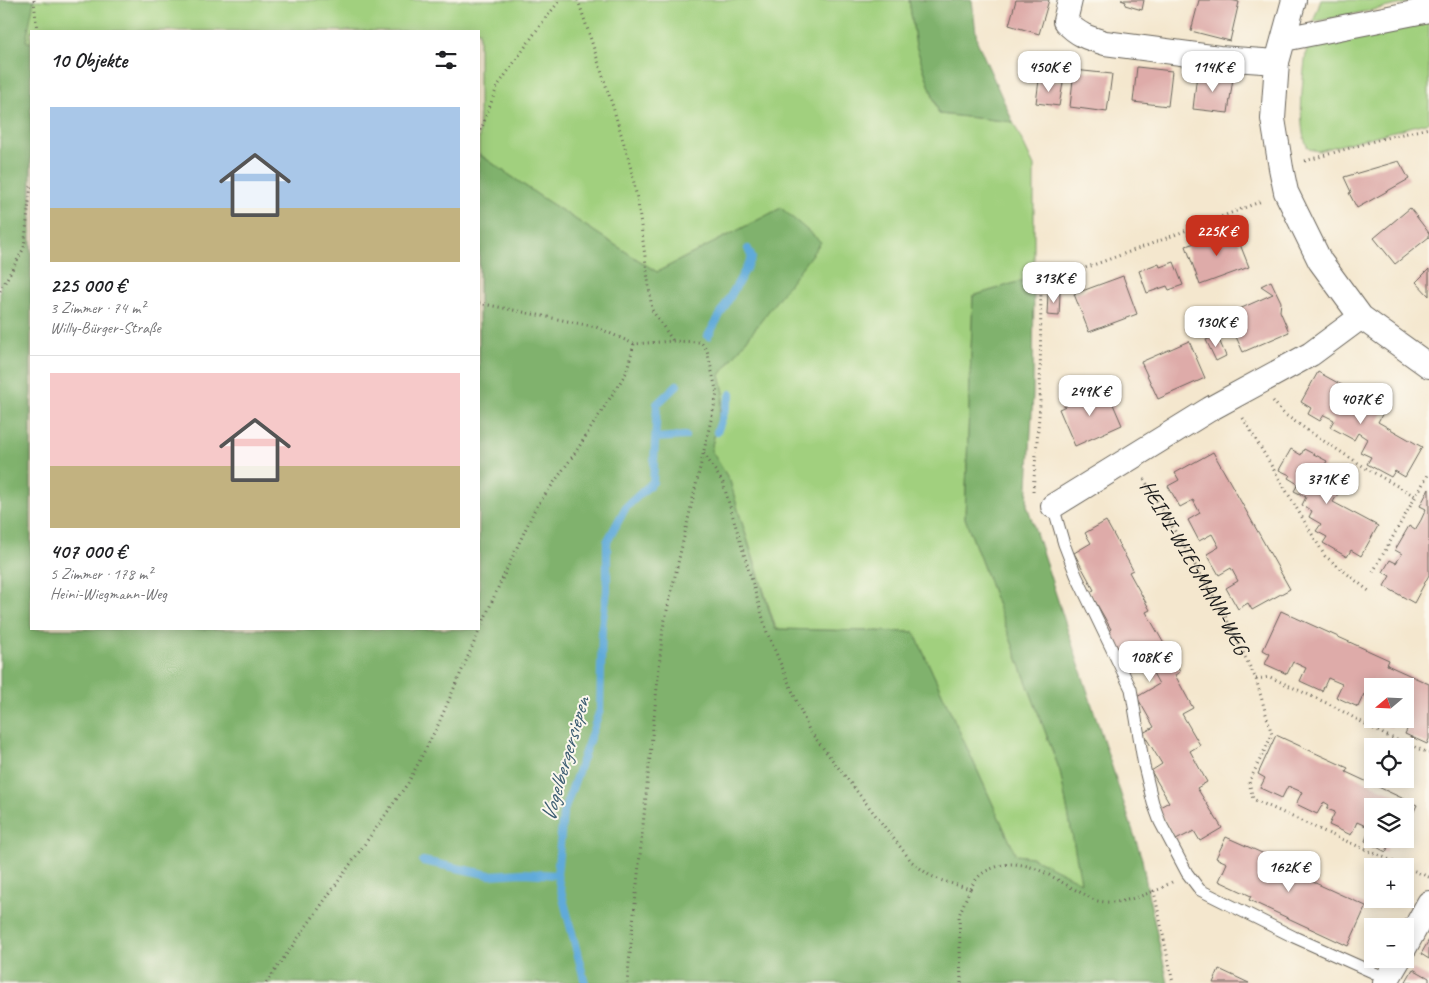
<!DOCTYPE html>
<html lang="de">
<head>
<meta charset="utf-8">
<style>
  body { margin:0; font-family:Caveat,sans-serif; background:#f6f6f6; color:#202124; height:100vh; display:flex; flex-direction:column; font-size:19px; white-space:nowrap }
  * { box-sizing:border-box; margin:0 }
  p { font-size:16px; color:#757577 }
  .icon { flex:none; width:28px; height:28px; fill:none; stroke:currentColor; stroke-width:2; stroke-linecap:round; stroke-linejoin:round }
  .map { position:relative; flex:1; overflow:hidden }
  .sheet { position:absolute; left:30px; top:30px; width:450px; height:600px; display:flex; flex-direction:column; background:#fff; border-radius:0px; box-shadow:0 2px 12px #0003 }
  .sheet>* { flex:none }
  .needle { width:32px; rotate:251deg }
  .controls { position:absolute; left:1364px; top:678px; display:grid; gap:10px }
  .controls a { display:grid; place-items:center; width:50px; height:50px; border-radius:0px; background:#fff; box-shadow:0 2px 12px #0003; font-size:25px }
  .price { position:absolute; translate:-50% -42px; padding:0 11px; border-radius:10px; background:#fff; color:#222; font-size:16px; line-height:32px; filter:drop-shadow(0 1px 2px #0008) }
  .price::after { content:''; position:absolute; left:50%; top:30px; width:15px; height:11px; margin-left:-8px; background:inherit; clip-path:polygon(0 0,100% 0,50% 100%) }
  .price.current { background:#c8321e; color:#fff }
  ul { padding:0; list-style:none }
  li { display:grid; align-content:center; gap:10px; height:265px; padding:0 20px }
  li+li { border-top:1px solid #e0e0e0 }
  li span { display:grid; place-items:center; height:155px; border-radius:0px; color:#555 }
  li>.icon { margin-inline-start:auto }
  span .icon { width:90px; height:90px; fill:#fffc; stroke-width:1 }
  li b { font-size:21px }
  h2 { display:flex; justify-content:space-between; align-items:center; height:60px; padding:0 20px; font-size:21px }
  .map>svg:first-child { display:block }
  .green { fill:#a1d07e; stroke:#5e764d }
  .forest { fill:#80b26d; stroke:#4e6744 }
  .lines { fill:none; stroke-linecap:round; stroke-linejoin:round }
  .stream { stroke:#61aad9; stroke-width:8 }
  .building { fill:#deaba9 }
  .service-casing { stroke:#68635a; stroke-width:13 }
  .minor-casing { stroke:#68635a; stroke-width:26 }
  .path { stroke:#68635a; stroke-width:3; stroke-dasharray:1 4; stroke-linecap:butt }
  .service { stroke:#fff; stroke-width:11 }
  .minor { stroke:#fff; stroke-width:24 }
  .labels { text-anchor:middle; stroke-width:4; stroke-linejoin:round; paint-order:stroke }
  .street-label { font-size:21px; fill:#1c1c1c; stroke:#fbf7ec }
  .water-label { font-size:22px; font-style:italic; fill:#3b5c71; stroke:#fbf7ec }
</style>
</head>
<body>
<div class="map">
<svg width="1429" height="983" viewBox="0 0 1429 983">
  <rect width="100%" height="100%" fill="#fbf7ec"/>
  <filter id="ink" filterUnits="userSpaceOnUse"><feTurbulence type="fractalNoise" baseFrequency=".02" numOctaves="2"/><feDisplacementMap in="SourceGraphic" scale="10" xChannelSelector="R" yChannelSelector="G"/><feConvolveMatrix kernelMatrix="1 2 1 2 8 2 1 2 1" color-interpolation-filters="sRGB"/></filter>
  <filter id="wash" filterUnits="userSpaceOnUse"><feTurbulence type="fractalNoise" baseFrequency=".0096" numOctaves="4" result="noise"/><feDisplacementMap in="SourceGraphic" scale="20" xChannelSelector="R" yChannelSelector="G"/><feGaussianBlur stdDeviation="1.12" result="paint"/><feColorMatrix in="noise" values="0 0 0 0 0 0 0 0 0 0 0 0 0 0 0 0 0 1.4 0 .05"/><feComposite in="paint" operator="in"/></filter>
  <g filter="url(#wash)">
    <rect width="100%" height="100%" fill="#f4e7ce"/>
    <path class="green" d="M0 0H909L916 46 939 114 1013 122 1034 166V277L973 296 965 518 1060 771 1082 883 1031 857 1016 855 914 632 776 629 739 513 730 481 711 450 724 393 720 375 820 242 781 208 657 272 541 197 479 154V31H31V43L26 42Z
      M1321 0H1423L1313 22Z
      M1429 21V122L1318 151 1309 149C1295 131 1304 68 1307 46Z"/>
    <path class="forest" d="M0 0H34L26 41 31 43V629H479V154L541 197 657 272 781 208 821 242 720 375 724 393 711 450 730 481 739 513 775 629 914 632 1016 855 1031 857 1081 882 1060 771 965 518 973 296 1034 277 1033 394 1027 505 1142 859 1148 893 1168 983H0Z
      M909 0H972L977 41 1013 122 939 114 916 46Z"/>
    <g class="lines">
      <path class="stream" d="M708 336 752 258 748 249
        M717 432 731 394
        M656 438 685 436
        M423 861 490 875 523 873 557 875
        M585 983 557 875 563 814 600 710 602 626 607 591V542L626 507 653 482 657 404 677 385"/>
    </g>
    <g id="blocks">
      <path class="building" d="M1016 0H1049L1039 34 1009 25Z
        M1121 0H1144L1142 10 1125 5 1126 2Z
        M1199 0H1231L1239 2 1230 41 1191 31Z
        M1137 67 1172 71 1168 106 1133 102Z
        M1074 70 1112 74 1107 112 1070 107Z
        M1197 74 1233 78 1228 113 1193 109Z
        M1039 80 1063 83 1059 106 1036 103Z
        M1399 161 1409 179 1357 208 1349 193 1351 192 1344 177Z
        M1410 208 1429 233V237L1395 264 1374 238Z
        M1234 229 1249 267 1200 285 1186 246Z
        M1174 262 1183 285 1169 290 1167 286 1147 293 1139 271 1159 263 1160 267Z
        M1429 269V296L1416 282Z
        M1123 276 1137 314 1089 332 1074 294Z
        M1271 281 1281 302 1280 311 1289 332 1243 352 1226 315 1273 294 1261 286Z
        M1048 292 1060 293 1059 316 1047 315Z
        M1217 335 1226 356 1216 361 1206 340Z
        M1189 341 1205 378 1158 399 1141 362Z
        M1318 372 1385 409 1378 422 1422 447 1405 477 1395 471 1391 477 1367 464 1371 457 1360 452 1367 439 1358 433 1354 440 1330 427 1334 420 1324 415 1320 421 1308 414 1311 408 1301 402Z
        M1106 388 1122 425 1075 446 1059 409Z
        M1291 449 1301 455 1304 449 1327 461 1319 475 1342 487 1333 502 1378 526 1361 556 1351 550 1347 557 1323 543 1327 537 1316 531 1321 524 1309 517 1312 511 1302 505 1306 497 1294 491 1298 484 1288 478 1290 475 1279 470Z
        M1213 452 1290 589 1252 610 1248 603 1238 609 1226 588 1238 581 1231 568 1219 575 1207 554 1219 547 1212 534 1199 541 1188 520 1200 513 1193 500 1180 507 1168 486 1179 480 1175 473Z
        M1429 489V575L1414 603 1384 586 1390 576 1383 572 1390 560 1396 563 1402 554 1395 550 1409 526 1415 530 1421 520 1426 509 1420 506Z
        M1106 521 1133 570 1129 572 1150 610 1146 612 1180 672 1175 675 1193 708 1182 714 1200 745 1190 751 1207 782 1197 788 1222 828 1200 841 1194 831 1176 840 1158 808 1169 802 1151 771 1162 764 1143 733 1154 727 1137 697 1159 684 1146 660 1129 670 1107 632 1111 629 1090 592 1094 590 1074 553 1091 543 1085 533Z
        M1281 611 1389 660 1387 665 1429 684V739L1427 744 1405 734 1411 721 1405 718V686H1372V703L1368 701 1370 697 1364 694 1358 707 1336 697 1342 684 1328 678 1322 691 1300 681 1306 668 1293 662 1287 674 1265 664 1270 654 1263 650Z
        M1373 719H1396L1391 728Z
        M1276 735 1348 768 1346 772 1417 805 1405 830V806H1372V839H1401L1399 844 1391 841 1386 852 1365 841 1370 828 1357 822 1351 835 1329 825 1335 812 1327 809 1329 805 1324 802 1317 814 1296 804 1302 792 1288 786 1282 798 1260 788 1265 778 1258 774Z
        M1226 837 1271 857 1269 862 1366 906 1348 946 1249 900 1251 896 1219 881 1227 863 1216 858Z
        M1429 940V959L1421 954Z
        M1219 969 1249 983H1213Z
        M1413 969 1429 978V983H1405Z"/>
    </g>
  </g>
  <g filter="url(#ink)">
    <use href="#blocks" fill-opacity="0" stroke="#68635a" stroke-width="1"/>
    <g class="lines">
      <g class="service-casing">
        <path id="service" d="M1053 506 1064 544 1076 575 1131 689 1144 766 1153 803 1160 822 1187 873 1200 890 1294 937 1388 979"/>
      </g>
      <g class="minor-casing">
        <path id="minor" d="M1070 0 1065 21C1078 35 1088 38 1105 43L1219 58 1277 62
          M1294 0 1277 62 1273 119 1281 168 1286 192 1320 261 1361 317 1429 366
          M1284 39 1429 10
          M1053 506 1210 409 1311 354 1361 317
          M1405 947 1429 903
          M1385 983 1399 959"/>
      </g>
      <g class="path">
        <path d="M34 0 37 31"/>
        <path d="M578 0 613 107 630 164 638 203 652 310 673 341"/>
        <path d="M479 135 497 87 539 27 560 0"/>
        <path d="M1305 161 1381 139 1429 128"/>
        <path d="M0 291 24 248 31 184"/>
        <path d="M479 303 596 327 634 344"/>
        <path d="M1273 401 1284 414 1313 434 1369 470 1415 496"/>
        <path d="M1243 418 1325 556 1370 592"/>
        <path d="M704 453 723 483 767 632 809 730 912 862 929 875 940 880 970 889C978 875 983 871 999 866 1031 857 1057 882 1084 894 1088 896 1093 900 1098 901 1118 905 1136 898 1154 891"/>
        <path id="s1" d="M1144 479 1224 614 1256 679 1272 735 1249 782 1253 799 1332 835 1404 866"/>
        <path d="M1033 491 1040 404 1041 284 1151 244 1262 201"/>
        <path d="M1373 572 1429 473"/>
        <path d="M1256 679 1270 677 1333 706 1385 735 1429 753"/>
        <path d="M1405 867 1429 877"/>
        <path d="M1172 882 1160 889 1154 891 1173 983"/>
        <path d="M266 983 408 783 438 725 497 590 535 509 575 453 626 373 634 344 673 341 701 342 707 350 717 394 663 628 627 983"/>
        <path d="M961 983 959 915 970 889"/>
      </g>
      <use href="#service" class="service"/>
      <use href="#minor" class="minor"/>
    </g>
  </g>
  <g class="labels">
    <g class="street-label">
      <text dy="7" stroke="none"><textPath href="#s1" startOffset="102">HEINI-WIEGMANN-WEG</textPath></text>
    </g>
    <g class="water-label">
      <text transform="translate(564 759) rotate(-74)" y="8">Vogelbergersiepen</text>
    </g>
  </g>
</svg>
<div class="controls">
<a><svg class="needle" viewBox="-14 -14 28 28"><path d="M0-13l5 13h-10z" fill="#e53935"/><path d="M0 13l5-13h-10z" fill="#757577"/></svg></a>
<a><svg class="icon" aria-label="locate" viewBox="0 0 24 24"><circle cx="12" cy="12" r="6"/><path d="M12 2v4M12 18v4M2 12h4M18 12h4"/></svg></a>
<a><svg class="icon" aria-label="layers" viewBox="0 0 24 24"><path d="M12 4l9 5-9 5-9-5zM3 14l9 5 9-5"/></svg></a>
<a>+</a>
<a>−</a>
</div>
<b class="price" style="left:1049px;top:93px">450K €</b>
<b class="price" style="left:1213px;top:93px">114K €</b>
<b class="price current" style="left:1217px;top:257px">225K €</b>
<b class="price" style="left:1054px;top:304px">313K €</b>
<b class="price" style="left:1216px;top:348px">130K €</b>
<b class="price" style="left:1090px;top:417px">249K €</b>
<b class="price" style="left:1361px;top:425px">407K €</b>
<b class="price" style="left:1327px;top:505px">371K €</b>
<b class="price" style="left:1150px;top:683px">108K €</b>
<b class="price" style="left:1289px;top:893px">162K €</b>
<section class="sheet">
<h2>10 Objekte<svg class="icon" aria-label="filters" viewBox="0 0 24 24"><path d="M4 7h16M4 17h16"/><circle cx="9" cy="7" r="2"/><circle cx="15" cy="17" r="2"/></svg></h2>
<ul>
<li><span style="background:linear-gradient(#a9c7e8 65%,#c2b280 0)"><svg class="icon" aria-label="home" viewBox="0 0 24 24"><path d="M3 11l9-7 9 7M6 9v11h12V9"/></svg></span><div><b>225 000 €</b><p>3 Zimmer · 74 m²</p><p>Willy-Bürger-Straße</p></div></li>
<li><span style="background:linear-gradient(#f6c9c9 60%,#c2b280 0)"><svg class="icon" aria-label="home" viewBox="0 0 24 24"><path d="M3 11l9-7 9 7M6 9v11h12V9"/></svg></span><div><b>407 000 €</b><p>5 Zimmer · 178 m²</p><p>Heini-Wiegmann-Weg</p></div></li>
</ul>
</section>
</div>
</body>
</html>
